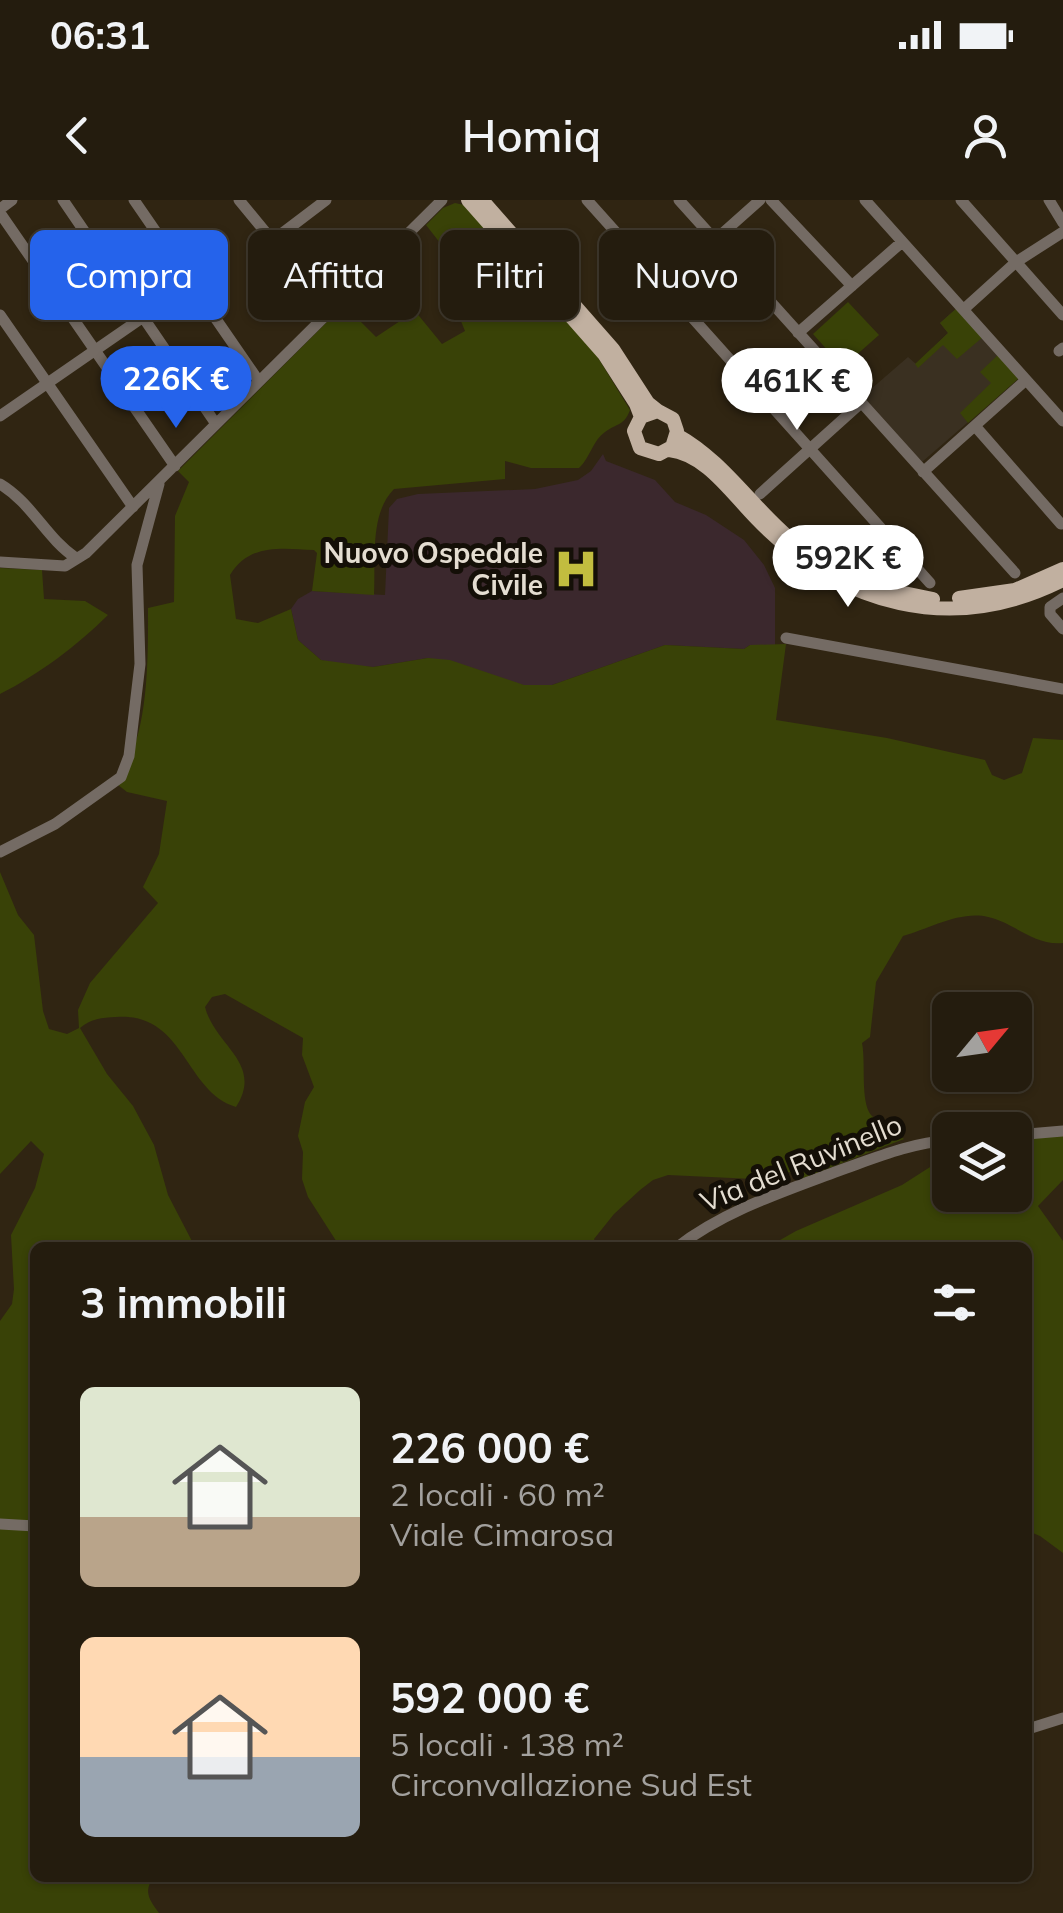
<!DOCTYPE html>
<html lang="it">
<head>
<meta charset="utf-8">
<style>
  body { margin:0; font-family:Mulish,sans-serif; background:#30291c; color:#f1f3f6; height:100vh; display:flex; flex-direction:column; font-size:38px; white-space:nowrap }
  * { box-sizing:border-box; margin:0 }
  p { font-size:32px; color:#a3a19e }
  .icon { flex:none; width:55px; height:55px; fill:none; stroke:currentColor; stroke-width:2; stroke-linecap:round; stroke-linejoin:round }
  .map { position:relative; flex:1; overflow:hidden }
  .sheet { position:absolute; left:30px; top:1042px; width:1002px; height:640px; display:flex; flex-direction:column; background:#241c0e; border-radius:15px; box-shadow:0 2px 8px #0004,0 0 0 2px #413a2e }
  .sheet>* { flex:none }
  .hud { position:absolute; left:30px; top:30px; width:1005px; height:90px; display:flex; gap:20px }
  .needle { width:65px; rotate:61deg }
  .buttons { position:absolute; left:932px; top:792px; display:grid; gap:20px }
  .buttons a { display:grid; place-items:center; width:100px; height:100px; border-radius:15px; background:#241c0e; box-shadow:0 2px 8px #0004,0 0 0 2px #413a2e; font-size:50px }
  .price { position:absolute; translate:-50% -85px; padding:0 22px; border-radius:35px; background:#fff; color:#222; font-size:32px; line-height:65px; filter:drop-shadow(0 2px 5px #0008) }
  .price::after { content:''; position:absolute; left:50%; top:60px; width:30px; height:22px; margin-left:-15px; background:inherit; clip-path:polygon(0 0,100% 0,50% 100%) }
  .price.selected { background:#2563eb; color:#fff }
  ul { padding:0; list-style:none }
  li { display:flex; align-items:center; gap:30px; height:250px; padding:0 50px }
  li span { display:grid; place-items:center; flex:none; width:280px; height:200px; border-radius:15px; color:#555 }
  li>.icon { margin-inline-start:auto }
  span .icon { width:120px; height:120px; fill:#fffc; stroke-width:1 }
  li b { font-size:42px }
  h2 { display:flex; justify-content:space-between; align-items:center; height:120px; padding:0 50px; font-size:42px }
  .chip { padding:0 35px; border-radius:15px; background:#241c0e; box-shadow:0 2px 8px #0004,0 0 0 2px #413a2e; font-size:35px; line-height:90px }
  .chip.selected { background:#2563eb; color:#fff }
  .status { display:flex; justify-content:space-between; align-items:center; height:70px; padding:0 50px; background:#241c0e; direction:ltr }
  .status svg { height:28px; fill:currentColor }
  header { display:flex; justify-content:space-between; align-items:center; height:130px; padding:0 50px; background:#241c0e; font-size:45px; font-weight:600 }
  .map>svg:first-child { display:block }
  .education { fill:#3a3021 }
  .medical { fill:#3b282d }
  .green { fill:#394207 }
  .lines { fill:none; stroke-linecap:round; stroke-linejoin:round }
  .minor { stroke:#746b64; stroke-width:11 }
  .major { stroke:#c1b0a0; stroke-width:14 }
  .labels { text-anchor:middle; stroke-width:10; stroke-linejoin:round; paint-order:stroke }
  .poi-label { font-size:28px; font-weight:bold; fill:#e4ddd1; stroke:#140f07; text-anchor:end }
  .street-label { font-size:28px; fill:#e4ddd1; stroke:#140f07 }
</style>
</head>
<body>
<div class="status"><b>06:31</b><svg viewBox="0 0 49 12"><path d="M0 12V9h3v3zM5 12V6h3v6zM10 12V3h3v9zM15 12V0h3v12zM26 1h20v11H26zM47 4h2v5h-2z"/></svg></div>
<header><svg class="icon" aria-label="back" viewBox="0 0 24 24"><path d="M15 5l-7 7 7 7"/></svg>Homiq<svg class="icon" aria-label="person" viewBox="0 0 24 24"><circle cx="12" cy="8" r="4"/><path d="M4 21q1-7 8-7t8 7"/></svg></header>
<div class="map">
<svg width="1063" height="1713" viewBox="0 0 1063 1713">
  <rect width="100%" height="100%" fill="#302512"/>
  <path class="education" d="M958 107 1019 178 922 262 863 196 908 157 916 164 948 133 940 123Z"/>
  <path class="medical" d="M603 254 606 261 655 280 675 302 706 315 744 340 764 365 775 388V445H750L744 449 665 445 552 485H523L428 458 373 467 335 464 321 460 298 440 291 409 298 399 312 391 385 395 389 308 397 299 418 294 535 289 578 280 591 271Z"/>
  <path class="green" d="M455 3 464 5 597 156 630 210C624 226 617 223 605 232 593 240 590 258 579 268H531L505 261V279L394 289C369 314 376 361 374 395L312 391 317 353 314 350C279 348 249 344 230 375L236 419 258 423 291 409 298 440 321 460 373 467 428 458 450 460 524 485H552L665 445 744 449 750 445 786 444 776 520 887 538 985 560 992 575 1004 580 1022 573 1033 538 1063 540V743C1034 746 1015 723 988 717 961 710 928 729 903 736L876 782 870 837 862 843C866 862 860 901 871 915 879 924 894 932 904 939L801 979 789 972 776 980 668 975 653 980 640 990 614 1014 594 1039 598 1047H340L308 997 302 979 303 952 298 936 305 902 314 887 302 855 303 838 225 794 212 797 205 807C215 846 264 863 236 907 184 891 185 812 116 817 101 818 92 818 80 828L107 874 133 906 154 945 168 995 195 1047 35 1048V1678H153C143 1692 150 1701 159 1713H0V1121L12 1104 14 1089 11 1035 35 988 44 954 31 941 0 974V672L18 715 34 735 43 811 49 829 67 834 79 828 78 810 90 783 158 703 143 687 159 654 167 601 127 592 113 581C150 549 148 455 148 408L174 402 175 316 189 282 178 271 344 105 376 137 415 111 442 144 465 131 451 97 469 80 426 25 443 8Z
    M848 102 879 135 853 158 873 182 863 190 813 134Z
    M958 107 983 137 957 159 943 145 918 168 915 164 948 133 940 123Z
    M999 154 1019 178 968 223 960 213 991 183 980 172Z
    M0 368 42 370 44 399 85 401 108 415C78 445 38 475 0 494Z
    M1063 928V980L1038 1006 1063 1041V1353L1040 1336 1028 1331V1048H766L796 1031 902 985 941 960 935 937 950 936V995H1015V931Z"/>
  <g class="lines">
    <path class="minor" d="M63 0 216 224
      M134 0 258 180
      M239 0 267 34 280 35 326 0
      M587 0 930 383
      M679 0 1015 373
      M771 0 852 86
      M865 0 1063 221
      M961 0 1063 115
      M1049 0 1063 23
      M0 9 12 0
      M0 13 175 266
      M715 40 760 0
      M964 109 1016 62 1063 32
      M0 115 133 307
      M798 133 902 42
      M1059 151 1063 148
      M0 216 191 84
      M975 226 1061 324
      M923 272 1026 180
      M0 284C32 303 46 338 76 358
      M760 294 861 203
      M0 362 65 366 86 353 442 0
      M1063 398 1050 407V414L1063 429
      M786 438 1063 489
      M0 652 55 624 121 577 129 556 140 464 137 365 159 284
      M1015 935 1063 931
      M676 1048C724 1011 782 992 838 971 875 958 910 943 950 940
      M0 1324 35 1326
      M1028 1529 1063 1518"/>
    <path class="major" d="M468 0 604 154 636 204 641 217 634 231 640 248 659 254 672 247 677 231 673 219 658 211 641 217
      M482 0 613 149 648 203 658 211
      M677 235C722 260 749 303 787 336 805 353 825 364 846 376
      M669 250C706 254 732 294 757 319 841 406 952 436 1063 380
      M875 387 933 399
      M959 398 1015 390 1063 369"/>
  </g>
  <defs>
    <g id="hospital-bare" transform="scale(3.45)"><path d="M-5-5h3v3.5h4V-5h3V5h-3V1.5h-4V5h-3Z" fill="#c2bd3f" stroke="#140f07" stroke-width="2.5" paint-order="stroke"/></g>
  </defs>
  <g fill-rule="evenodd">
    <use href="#hospital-bare" x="576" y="369"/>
  </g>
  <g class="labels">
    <g class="poi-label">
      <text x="543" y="363">Nuovo Ospedale<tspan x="543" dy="32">Civile</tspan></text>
    </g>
    <g class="street-label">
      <text transform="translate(801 963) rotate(-22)" y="10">Via del Ruvinello</text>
    </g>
  </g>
</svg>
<div class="buttons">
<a><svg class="needle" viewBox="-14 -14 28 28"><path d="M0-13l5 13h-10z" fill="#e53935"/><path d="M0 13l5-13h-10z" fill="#a3a19e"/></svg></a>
<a><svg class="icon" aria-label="layers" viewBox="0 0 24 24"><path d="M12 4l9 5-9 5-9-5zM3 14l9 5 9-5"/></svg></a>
</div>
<b class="price selected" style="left:176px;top:231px">226K €</b>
<b class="price" style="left:797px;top:233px">461K €</b>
<b class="price" style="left:848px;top:410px">592K €</b>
<div class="hud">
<a class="chip selected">Compra</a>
<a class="chip">Affitta</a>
<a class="chip">Filtri</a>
<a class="chip">Nuovo</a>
</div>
<section class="sheet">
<h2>3 immobili<svg class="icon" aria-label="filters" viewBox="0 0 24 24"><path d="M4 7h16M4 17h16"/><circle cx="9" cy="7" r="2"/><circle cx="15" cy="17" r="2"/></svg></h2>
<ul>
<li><span style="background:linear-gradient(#dfe7d0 65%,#b9a48a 0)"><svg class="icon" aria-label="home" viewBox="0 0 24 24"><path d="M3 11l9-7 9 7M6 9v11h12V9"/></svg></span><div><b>226 000 €</b><p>2 locali · 60 m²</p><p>Viale Cimarosa</p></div></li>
<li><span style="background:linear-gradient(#ffd9b3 60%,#9aa5b1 0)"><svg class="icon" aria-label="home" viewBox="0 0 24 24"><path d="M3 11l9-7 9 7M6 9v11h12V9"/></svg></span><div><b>592 000 €</b><p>5 locali · 138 m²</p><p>Circonvallazione Sud Est</p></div></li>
</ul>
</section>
</div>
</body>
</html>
